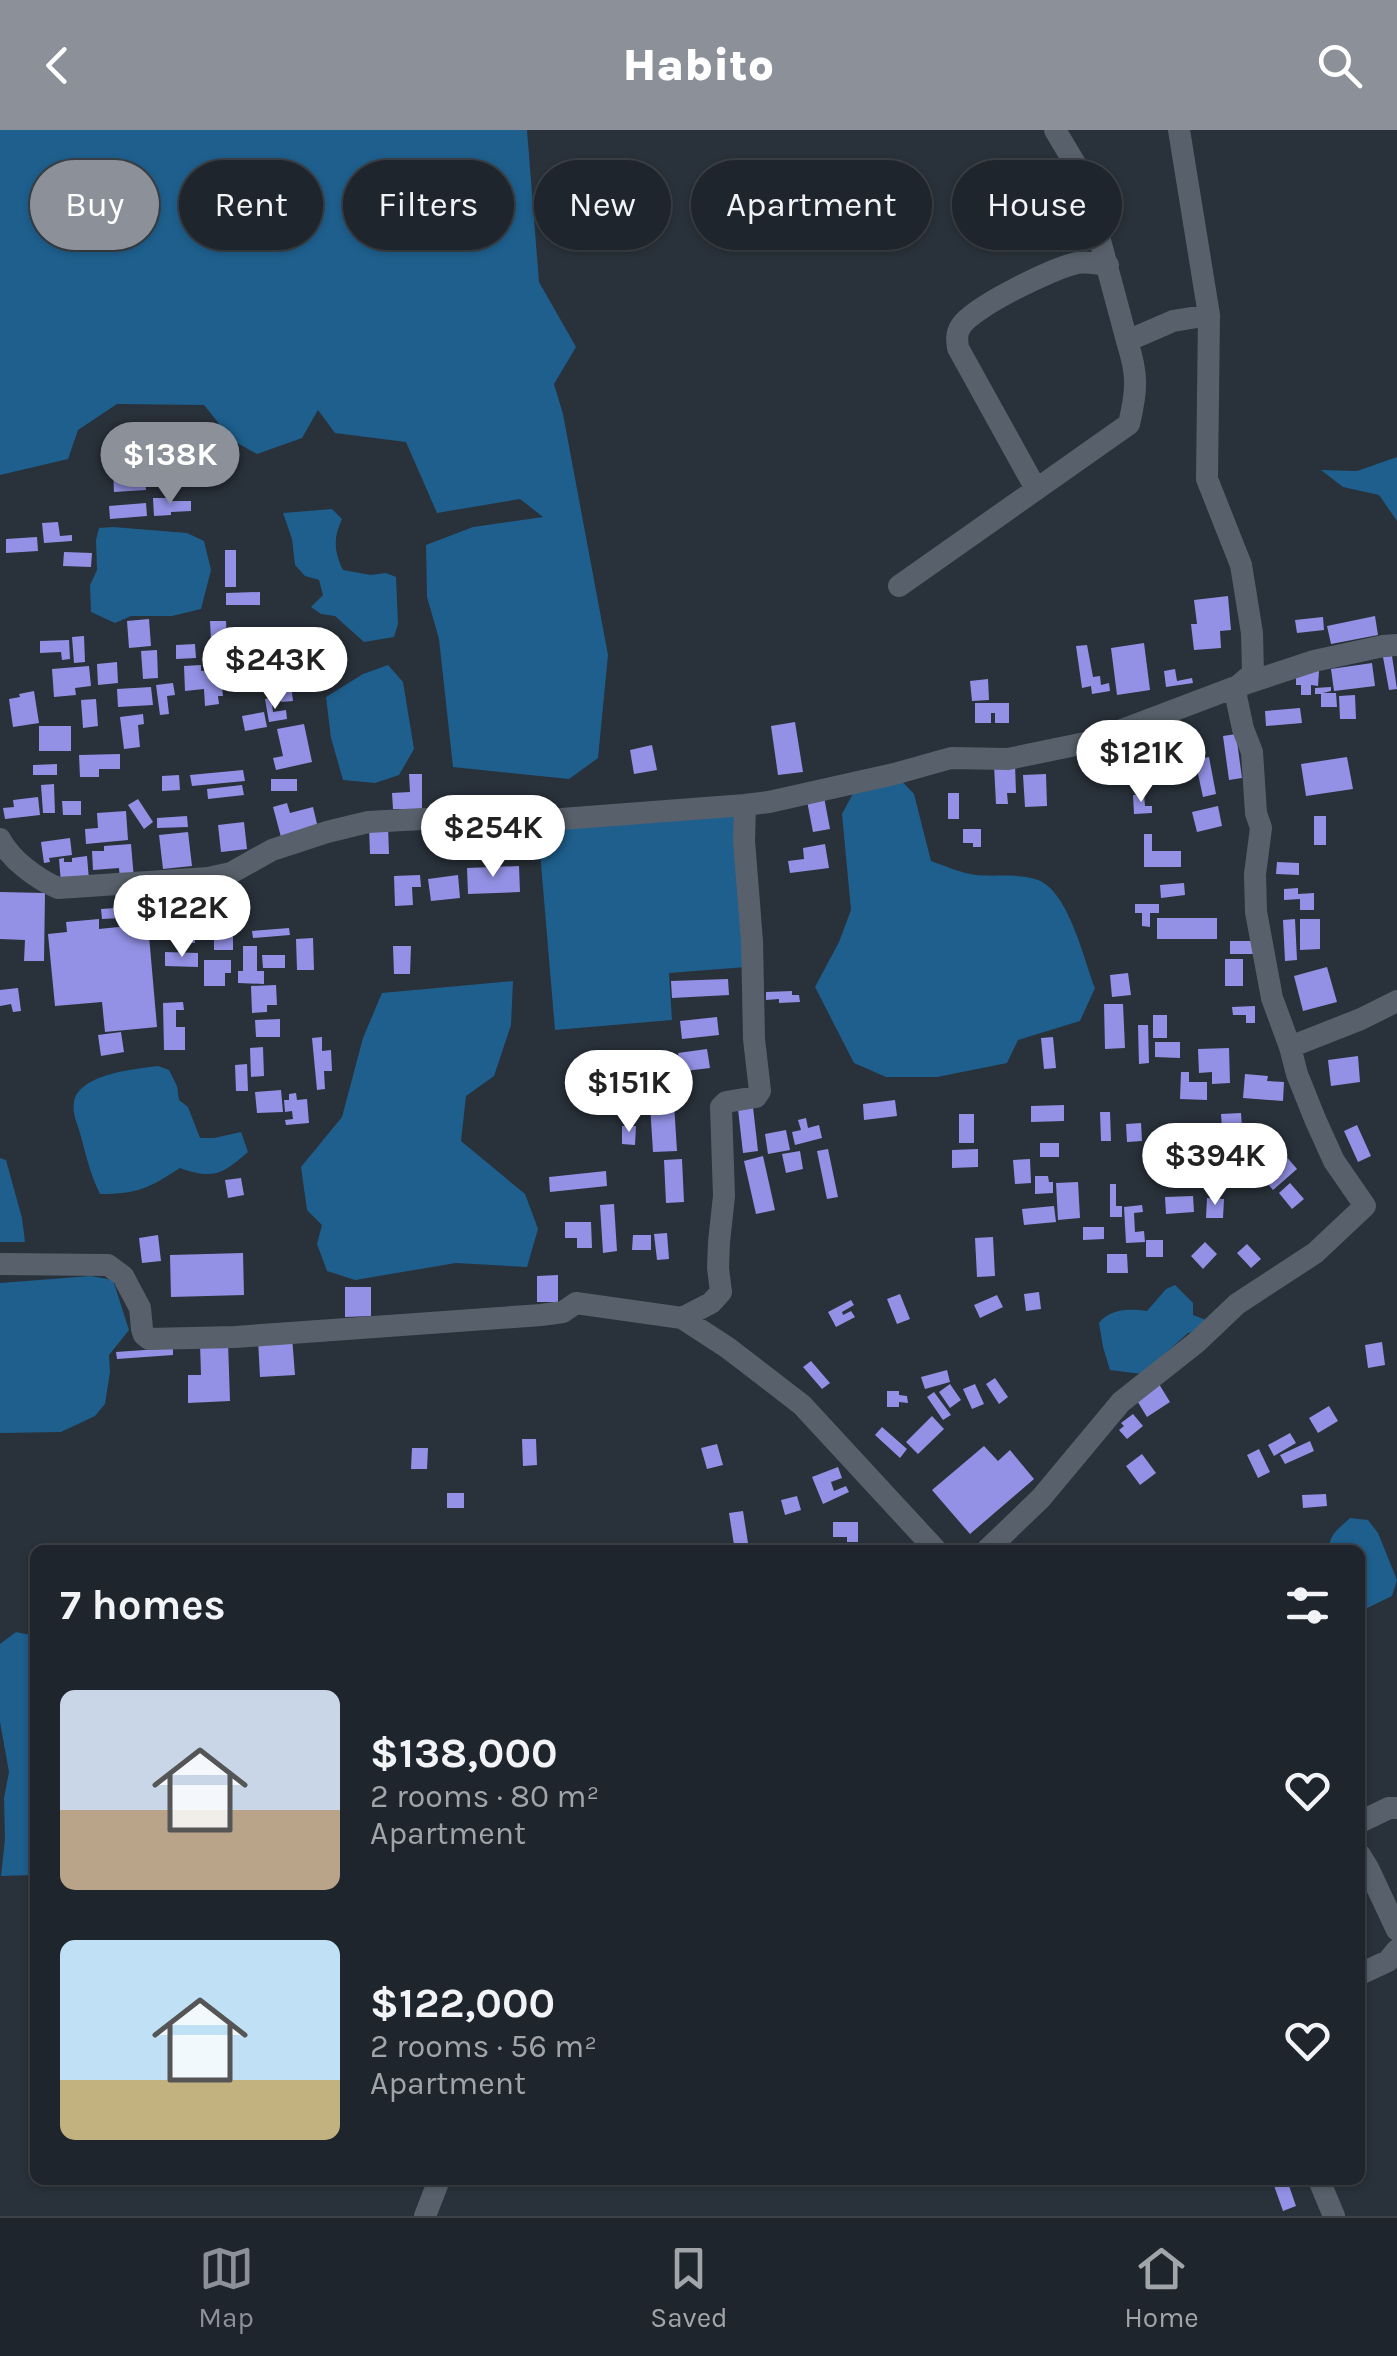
<!DOCTYPE html>
<html lang="en">
<head>
<meta charset="utf-8">
<style>
  body { margin:0; font-family:Karla,sans-serif; background:#272d34; color:#f1f3f6; height:100vh; display:flex; flex-direction:column; font-size:38px; white-space:nowrap }
  * { box-sizing:border-box; margin:0 }
  p { font-size:32px; color:#a1a5a9 }
  .icon { flex:none; width:55px; height:55px; fill:none; stroke:currentColor; stroke-width:2; stroke-linecap:round; stroke-linejoin:round }
  .map { position:relative; flex:1; overflow:hidden }
  .details { position:absolute; left:30px; top:1415px; width:1335px; height:640px; display:flex; flex-direction:column; background:#1f252c; border-radius:15px; box-shadow:0 2px 8px #0004,0 0 0 2px #3c4248 }
  .details>* { flex:none }
  .hud { position:absolute; left:30px; top:30px; width:1338px; height:90px; display:flex; gap:20px }
  .price { position:absolute; translate:-50% -85px; padding:0 22px; border-radius:35px; background:#fff; color:#222; font-size:32px; line-height:65px; filter:drop-shadow(0 2px 5px #0008) }
  .price::after { content:''; position:absolute; left:50%; top:60px; width:30px; height:22px; margin-left:-15px; background:inherit; clip-path:polygon(0 0,100% 0,50% 100%) }
  .price.active { background:#8c9099; color:#fff }
  ul { padding:0; list-style:none }
  li { display:flex; align-items:center; gap:30px; height:250px; padding:0 30px }
  li span { display:grid; place-items:center; flex:none; width:280px; height:200px; border-radius:15px; color:#555 }
  li>.icon { margin-inline-start:auto }
  span .icon { width:120px; height:120px; fill:#fffc; stroke-width:1 }
  li b { font-size:42px }
  h2 { display:flex; justify-content:space-between; align-items:center; height:120px; padding:0 30px; font-size:42px }
  .chip { padding:0 35px; border-radius:45px; background:#1f252c; box-shadow:0 2px 8px #0004,0 0 0 2px #3c4248; font-size:35px; line-height:90px }
  .chip.active { background:#8c9099; color:#fff }
  header { display:flex; justify-content:space-between; align-items:center; height:130px; padding:0 30px; background:#8c9099; color:#fff; font-size:45px; font-weight:800 }
  .dock { display:flex; justify-content:space-around; align-items:center; height:140px; border-top:2px solid #3c4248; background:#1f252c; font-size:28px; color:#a1a5a9 }
  .dock a { display:grid; justify-items:center; gap:5px }
  .dock .active { color:#8c9099 }
  .map>svg:first-child { display:block }
  .water { fill:#1e5f8d }
  .building { fill:#9391e5 }
  .lines { fill:none; stroke-linecap:round; stroke-linejoin:round }
  .minor { stroke:#58616b; stroke-width:22 }
</style>
</head>
<body>
<header><svg class="icon" aria-label="back" viewBox="0 0 24 24"><path d="M15 5l-7 7 7 7"/></svg>Habito<svg class="icon" aria-label="search" viewBox="0 0 24 24"><circle cx="10" cy="10" r="6"/><path d="M15 15l6 6"/></svg></header>
<div class="map">
<svg width="1397" height="2086" viewBox="0 0 1397 2086">
  <rect width="100%" height="100%" fill="#29313a"/>
  <path class="water" d="M0 0H527L539 152 576 217 554 254 563 284 608 525 598 628 569 649 453 637 439 509 427 467 426 415 473 397 543 387 520 369 437 383 406 312 335 303 318 280 302 308 257 324 232 310 204 275 117 274 78 300 68 329 0 345Z
    M1397 327V391L1379 365 1343 357 1321 340 1357 341Z
    M332 379 342 389C333 408 334 421 343 440L371 445 386 443 396 447 398 494 394 507 364 512 335 486 321 484 311 477 323 465 319 450 305 446 295 435 292 409 283 383Z
    M113 397 187 403 204 411 211 440 201 479 172 486H131L115 493 91 482 90 455 97 440 96 410 99 398Z
    M388 535 403 552 414 619 399 645 375 653 343 650 331 608 326 567 363 544Z
    M898 647 914 664 931 731C945 736 961 743 976 745 995 747 1020 743 1038 750 1069 762 1084 830 1095 858L1080 891 1018 910 1007 933 937 947H886L854 933 815 857 839 812 851 780 842 684 856 658Z
    M734 682 746 837 669 843 672 890 555 900 538 698Z
    M513 851 511 895 494 946 466 966 461 1011 525 1064 538 1099 527 1137 456 1133 355 1150 327 1141 317 1114 322 1095 307 1080 301 1037 342 987 363 908 382 863Z
    M158 936 169 940 177 956 179 970 188 977 200 1008H214L241 1002 248 1022C223 1044 213 1050 180 1038 149 1058 138 1064 100 1064 90 1044 86 1025 80 1003 77 992 72 984 74 972 79 944 135 939 158 936Z
    M0 1028 6 1030 22 1088 25 1112H0Z
    M91 1146 113 1150 129 1200 109 1225 110 1242 105 1274 95 1286 61 1302 0 1303V1153Z
    M1175 1155 1193 1173V1185L1206 1190 1195 1202 1188 1203 1142 1244 1110 1240 1103 1217 1099 1193C1111 1178 1130 1179 1147 1181L1166 1159Z
    M1350 1388 1368 1390 1378 1403 1397 1450 1392 1466 1363 1480 1360 1478V1420H1330C1327 1405 1341 1397 1350 1388Z
    M16 1502 35 1506V1745L1 1746 5 1709 4 1668 9 1642 0 1592V1514Z"/>
  <path class="building" d="M196 334 197 354 151 356 150 336Z
    M144 337 146 360 114 362 113 339Z
    M153 368H171V371H191V381L171 382V385L154 386Z
    M146 373 147 386 110 389 109 376Z
    M58 392 60 406 72 405V411L44 413 42 393Z
    M37 407 38 421 6 423V409Z
    M225 420H236V457H225Z
    M64 422 92 423 91 437 63 436Z
    M260 462V475H226V463Z
    M1228 466 1231 500 1220 501 1221 518 1194 520 1191 494H1197L1194 470Z
    M1375 486 1378 505 1331 514 1327 496Z
    M1323 487 1324 500 1297 503 1295 490Z
    M149 489 151 516 129 518 127 491Z
    M210 491H226L227 510H211Z
    M258 499 263 528 238 533 233 504Z
    M84 506 85 532 74 533 72 507Z
    M69 510 70 529 62 530 61 522 40 523V511Z
    M1144 513 1150 560 1117 565 1111 518Z
    M195 514 196 528 176 529V515Z
    M216 515H225L226 539 260 536 261 554 222 557 223 566H218L219 574 205 576 204 559 185 561 184 536 201 535V541L210 540 208 520H216Z
    M1087 515 1093 547 1100 546 1101 555 1109 553 1110 561 1092 564 1091 556 1082 558 1076 516Z
    M157 520 158 548 143 549 141 521Z
    M1392 526 1397 559 1389 560 1383 527Z
    M117 532 118 553 98 555 97 534Z
    M1372 533 1375 556 1334 561 1331 539Z
    M89 536 91 556 75 558 76 565 54 567 52 539Z
    M317 537 320 558 301 561 298 540Z
    M289 539 293 571 281 572 277 540Z
    M1175 539 1177 551 1192 548 1193 553 1166 557 1164 541Z
    M1296 540 1319 541 1318 556 1311 555V565H1301V555H1296Z
    M988 549 989 570 972 571 970 551Z
    M173 553 175 565 167 566 169 584 160 585 156 555Z
    M151 557 153 575 118 577 117 559Z
    M1331 557V561L1323 563H1336L1337 577H1321V564H1315V558Z
    M34 561 39 593 13 597 9 569 20 567 19 564Z
    M1355 565 1356 589H1340L1339 566Z
    M271 568 273 582 286 580 287 589 269 592 265 569Z
    M96 569 98 596 83 598 81 570Z
    M975 573H1009V593H995V583H991V593H975Z
    M1300 578 1302 593 1266 596 1265 581Z
    M264 582 267 597 245 601 242 586Z
    M143 584 144 594 138 595 140 617 124 619 120 587Z
    M795 592 803 642 778 645 771 596Z
    M304 594 312 632 276 640 273 628 283 626 277 599Z
    M39 596H71V621H39Z
    M1236 604 1242 648 1229 650 1223 606Z
    M652 615 657 640 634 644 630 620Z
    M120 624V639H99V647H80L79 625Z
    M1209 627 1216 664 1203 667 1195 630Z
    M1347 627 1353 659 1306 666 1301 634Z
    M57 634V645H33V635Z
    M1015 634 1016 663H1007L1008 674H996L994 635Z
    M243 640 245 651 192 656 190 645Z
    M409 644H422V679H393L392 663 410 662Z
    M1046 644 1047 676 1025 677 1023 645Z
    M179 645 180 660 162 661V646Z
    M271 649H297V661H271Z
    M54 654 55 683H43L41 655Z
    M242 655 244 665 208 669 207 659Z
    M948 663H959V689H948Z
    M1144 664 1145 676H1152V683L1134 684 1133 665Z
    M38 667 40 685 5 689 3 678 14 677 13 670Z
    M824 667 830 699 813 702 807 671Z
    M138 669 153 692 144 699 128 675Z
    M62 671H81V685H63Z
    M287 673 290 683 313 677 318 698 281 707 273 677Z
    M1218 676 1222 696 1197 702 1192 682Z
    M126 681 128 710 86 714 85 699 98 698 97 683Z
    M187 686 188 697 157 698V688Z
    M1314 686H1326V715H1314Z
    M244 692 247 719 221 722 218 695Z
    M388 696 389 724H370L369 697Z
    M963 699H981V717H973V713H963Z
    M188 702 192 736 163 739 159 705Z
    M1144 704H1152V721H1181V737H1144Z
    M70 708 72 725 49 728 50 732 44 733 41 712Z
    M131 714 134 749 120 750 119 738 93 740 92 721H104V716Z
    M825 714 829 738 790 743 788 731 804 729 803 718Z
    M87 726 89 750 61 753 59 729 64 728V732H72V728Z
    M1277 732 1299 733V745L1276 744Z
    M519 736 520 762 468 764 467 738Z
    M420 745 421 757H412L413 775 395 776 394 746Z
    M458 745 460 768 431 771 428 749Z
    M1184 753 1185 765 1161 768 1160 755Z
    M136 758 138 787 102 789 101 779 116 778 115 759Z
    M1298 758V764L1314 763V780H1300V769L1284 770V759Z
    M0 762 45 763 44 831H24L25 810 0 809Z
    M163 766 165 785 147 786 145 767Z
    M1135 774H1159V783H1150V797L1142 796V783H1135Z
    M174 783H181V789H195V813H184L183 804H174Z
    M1157 788H1217V809H1157Z
    M99 789V799L148 794 157 897 105 902 102 872 55 876 48 804 67 802 66 792Z
    M1295 789 1297 830 1285 831 1283 790Z
    M1300 789H1320V819L1300 820Z
    M289 798 290 805 253 808 252 801Z
    M233 804V820H214V805Z
    M313 808 314 840H297L296 809Z
    M1230 811H1257L1256 824H1230Z
    M243 816H257V841H264V854L238 853V841H243Z
    M393 816H411L410 844H394Z
    M165 822 198 823V837L165 836Z
    M262 825H285V838H263Z
    M1225 829H1243V856H1225Z
    M204 830H231V843H225V856H204Z
    M1327 837 1337 872 1303 881 1294 846Z
    M1128 843 1131 865 1112 867 1110 845Z
    M728 849 729 865 672 868 671 851Z
    M276 855 277 875H267V882L252 883 251 856Z
    M18 858 21 881 13 882 11 874 0 876V860Z
    M792 861V865H799L800 872 779 873V869L766 870V862Z
    M183 872 184 880H176V897H185V920H164L163 873Z
    M1104 874H1123L1125 918 1105 919Z
    M1255 876V893H1246V885H1233L1232 877Z
    M1153 885H1167V908H1153Z
    M717 887 719 905 682 909 680 891Z
    M280 889V907H256L255 890Z
    M1138 895H1148L1149 933 1139 934Z
    M121 902 124 922 101 926 98 905Z
    M322 907V921L331 920 332 941H324L325 959 317 960 312 908Z
    M1053 907 1056 938 1044 939 1041 908Z
    M1155 912H1180V928L1155 927Z
    M263 917 264 946 251 947 250 918Z
    M1229 918 1230 953 1212 954V942L1199 943 1198 919Z
    M707 919 710 938 643 946 640 928 668 924 669 936 680 935 678 923Z
    M1358 926 1360 952 1331 956 1328 930Z
    M247 934 248 961H236L235 935Z
    M1181 942H1189V952H1207V970L1180 969Z
    M1245 944 1268 946 1267 951 1284 952 1283 971 1243 968Z
    M626 954 627 971 607 972 606 955Z
    M673 958 677 1021 653 1022 649 959Z
    M281 960 283 982 257 983 255 962Z
    M296 963 297 970 307 969 309 993 286 995 285 990 293 989 292 981 285 982 284 970H289V964Z
    M895 970 897 986 864 990 863 974Z
    M1064 975V991L1031 992V976Z
    M753 977 758 1021 743 1023 738 979Z
    M1100 982H1110L1111 1011H1101Z
    M1241 983 1242 997 1222 998 1221 984Z
    M959 984H974V1013H959Z
    M806 988 808 998 819 995 822 1008 795 1015 792 1002 801 1000 798 990Z
    M1141 993 1142 1011 1127 1012 1126 994Z
    M1357 995 1371 1026 1358 1032 1344 1001Z
    M622 996H636L635 1015 622 1014Z
    M786 1000 790 1020 768 1024 765 1004Z
    M1273 1011 1297 1039 1273 1060 1249 1032Z
    M1040 1013H1059V1027H1040Z
    M828 1019 838 1067 827 1069 817 1021Z
    M978 1019V1037L952 1038V1020Z
    M800 1021 803 1039 786 1043 782 1024Z
    M1222 1023 1231 1037 1223 1042 1230 1052 1213 1063 1198 1040Z
    M763 1026 775 1080 756 1084 744 1031Z
    M682 1029 684 1072 666 1073 664 1030Z
    M1030 1029 1031 1053 1015 1054 1013 1030Z
    M606 1041 607 1056 550 1062 549 1047Z
    M1035 1046H1048L1049 1052H1053V1063L1035 1064Z
    M241 1048 244 1065 228 1068 225 1050Z
    M1078 1052 1080 1088 1058 1090 1056 1053Z
    M1290 1053 1304 1069 1292 1079 1279 1063Z
    M1110 1054H1116V1076H1122V1087H1110Z
    M1193 1066 1194 1082 1166 1084 1165 1067Z
    M1207 1068 1224 1069 1223 1088H1206Z
    M614 1074 617 1121 603 1123 600 1075Z
    M1142 1075 1143 1082 1134 1083 1135 1102 1144 1101 1145 1112 1126 1113 1124 1077Z
    M1054 1076 1056 1092 1024 1095 1022 1079Z
    M565 1092H591L592 1118H577V1108H565Z
    M1083 1097H1104V1109L1083 1110Z
    M667 1103 669 1129 657 1130 654 1104Z
    M158 1105 161 1131 142 1133 139 1108Z
    M633 1105H651V1120H632Z
    M993 1107 995 1146 977 1147 975 1108Z
    M1146 1110H1163V1127H1146Z
    M1205 1112 1217 1124 1203 1139 1191 1126Z
    M1247 1114 1261 1129 1251 1138 1237 1123Z
    M243 1123 244 1165 171 1167 170 1125Z
    M1107 1124H1127L1128 1143H1107Z
    M558 1145V1172H537V1146Z
    M345 1157H371V1186L345 1187Z
    M1039 1162 1041 1179 1026 1181 1024 1164Z
    M900 1164 910 1189 897 1194 887 1169Z
    M997 1165 1003 1177 980 1188 974 1175Z
    M851 1170 854 1175 842 1182 843 1185 851 1181 855 1187 836 1197 828 1182Z
    M292 1207 295 1245 260 1247 258 1209Z
    M228 1212 230 1271 188 1273V1245H201L200 1213Z
    M1382 1212 1385 1235 1368 1238 1365 1215Z
    M173 1218V1225L117 1229 116 1222Z
    M811 1231 830 1253 822 1259 803 1237Z
    M947 1240 950 1252 925 1259 921 1247Z
    M995 1248 1008 1267 999 1274 986 1254Z
    M950 1254 961 1270 950 1278 939 1262Z
    M975 1254 984 1274 972 1279 963 1259Z
    M1159 1254 1170 1272 1147 1287 1136 1269Z
    M887 1261H899V1265L907 1266 908 1273 899 1272V1277H887Z
    M934 1262 951 1285 943 1290 927 1267Z
    M1329 1276 1338 1291 1318 1303 1309 1288Z
    M1133 1284 1143 1296 1127 1309 1119 1300 1124 1296 1121 1293Z
    M932 1286 944 1299 918 1324 906 1312Z
    M882 1297 907 1319 900 1328 875 1305Z
    M1290 1303 1296 1313 1274 1326 1268 1315Z
    M522 1309H536L537 1335 523 1336Z
    M1310 1311 1314 1321 1285 1334 1280 1325Z
    M717 1314 723 1335 707 1339 701 1318Z
    M984 1316 998 1331 1010 1320 1034 1349 970 1404 932 1360Z
    M412 1318H428L427 1339H411Z
    M1259 1319 1270 1342 1258 1348 1247 1325Z
    M1142 1324 1156 1343 1140 1355 1126 1336Z
    M838 1337 842 1348 831 1352 834 1361 846 1356 849 1362 823 1374 812 1347Z
    M447 1363H464V1378H447Z
    M1326 1364 1327 1376 1303 1378 1302 1365Z
    M797 1366 801 1380 785 1385 781 1370Z
    M743 1381 748 1413 734 1415 729 1383Z
    M833 1392H858V1412H847V1407H833Z
    M1272 2050H1287L1296 2076 1283 2081Z"/>
  <g class="lines">
    <path class="minor" d="M1055 0 1083 47 1127 211
      M1036 359 958 218C957 210 956 204 961 196 973 177 1053 138 1077 133 1087 131 1098 134 1108 135
      M899 456 1129 294C1137 260 1138 245 1127 211L1173 191 1209 185
      M0 709C11 730 37 749 58 758L208 748 231 743 272 720 327 702 368 692 422 689 522 692 745 675 769 672 894 644 951 628 1008 629 1090 612 1238 556 1314 531 1383 516 1397 515
      M1290 917 1361 889 1397 871
      M0 1134 108 1135 123 1146 140 1178 142 1199 144 1205 149 1209 235 1207 541 1185 563 1182 576 1173 682 1188 728 1218 802 1275 936 1420
      M682 1188 711 1173 721 1162 718 1138 719 1112 724 1066 721 977 726 972 756 967 760 961 754 909 752 811 744 711 745 675
      M987 1420 1041 1368 1121 1272 1197 1212 1237 1174 1315 1123 1365 1076 1334 1031 1315 989 1297 944 1290 917 1272 868 1256 782 1255 744 1261 698 1256 683 1252 622 1243 599 1236 566 1238 556 1253 543 1252 503 1241 435 1207 349 1209 185 1179 0
      M1360 1692 1389 1678H1397
      M1360 1725 1368 1738 1397 1800
      M1360 1844 1388 1831 1397 1820
      M1319 2050 1334 2086
      M425 2086 439 2050"/>
  </g>
</svg>
<b class="price active" style="left:170px;top:377px">$138K</b>
<b class="price" style="left:275px;top:582px">$243K</b>
<b class="price" style="left:1141px;top:675px">$121K</b>
<b class="price" style="left:493px;top:750px">$254K</b>
<b class="price" style="left:182px;top:830px">$122K</b>
<b class="price" style="left:629px;top:1005px">$151K</b>
<b class="price" style="left:1215px;top:1078px">$394K</b>
<div class="hud">
<a class="chip active">Buy</a>
<a class="chip">Rent</a>
<a class="chip">Filters</a>
<a class="chip">New</a>
<a class="chip">Apartment</a>
<a class="chip">House</a>
</div>
<section class="details">
<h2>7 homes<svg class="icon" aria-label="filters" viewBox="0 0 24 24"><path d="M4 7h16M4 17h16"/><circle cx="9" cy="7" r="2"/><circle cx="15" cy="17" r="2"/></svg></h2>
<ul>
<li><span style="background:linear-gradient(#c9d6e8 60%,#b9a48a 0)"><svg class="icon" aria-label="home" viewBox="0 0 24 24"><path d="M3 11l9-7 9 7M6 9v11h12V9"/></svg></span><div><b>$138,000</b><p>2 rooms · 80 m²</p><p>Apartment</p></div><svg class="icon" aria-label="heart" viewBox="0 0 24 24"><path d="M12 20l-8-8c-3-5 5-10 8-4 3-6 11-1 8 4z"/></svg></li>
<li><span style="background:linear-gradient(#bfe0f5 70%,#c2b280 0)"><svg class="icon" aria-label="home" viewBox="0 0 24 24"><path d="M3 11l9-7 9 7M6 9v11h12V9"/></svg></span><div><b>$122,000</b><p>2 rooms · 56 m²</p><p>Apartment</p></div><svg class="icon" aria-label="heart" viewBox="0 0 24 24"><path d="M12 20l-8-8c-3-5 5-10 8-4 3-6 11-1 8 4z"/></svg></li>
</ul>
</section>
</div>
<nav class="dock">
<a class="active"><svg class="icon" aria-label="map" viewBox="0 0 24 24"><path d="M3 6l6-2 6 2 6-2v14l-6 2-6-2-6 2zM9 4v14M15 6v14"/></svg>Map</a>
<a><svg class="icon" aria-label="saved" viewBox="0 0 24 24"><path d="M7 4h10v16l-5-4-5 4z"/></svg>Saved</a>
<a><svg class="icon" aria-label="home" viewBox="0 0 24 24"><path d="M3 11l9-7 9 7M6 9v11h12V9"/></svg>Home</a>
</nav>
</body>
</html>
